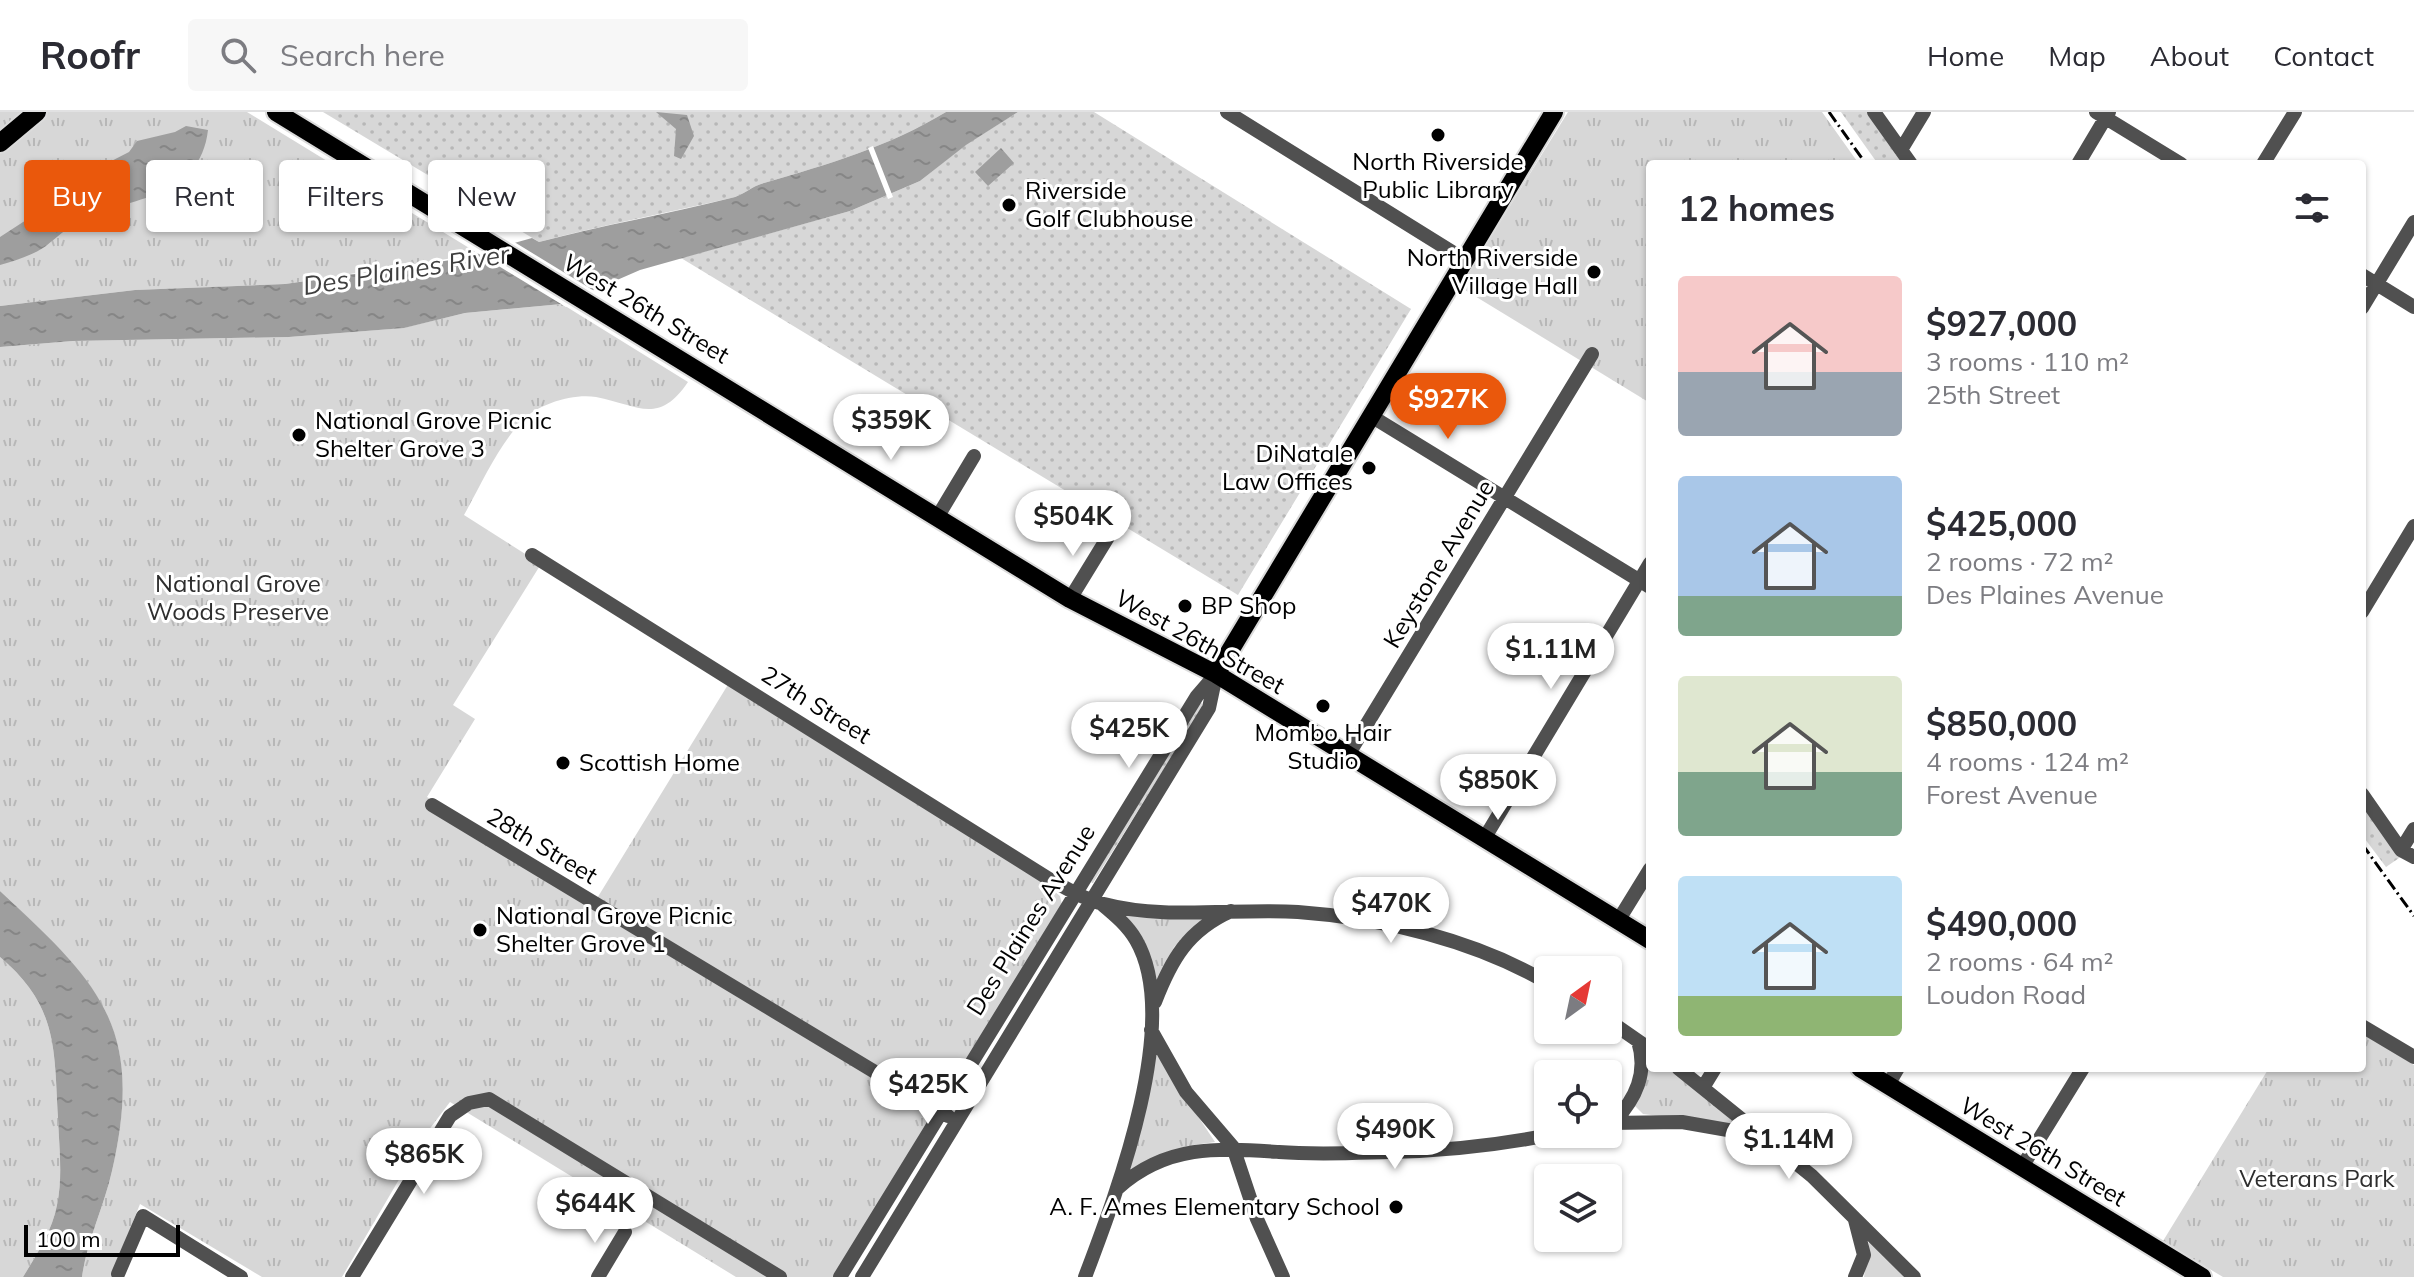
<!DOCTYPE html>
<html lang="en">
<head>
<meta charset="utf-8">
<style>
  body { margin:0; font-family:Mulish,sans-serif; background:#f7f7f7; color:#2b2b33; height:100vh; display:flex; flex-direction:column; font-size:30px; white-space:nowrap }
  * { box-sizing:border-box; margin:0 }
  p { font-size:26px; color:#7c7c81 }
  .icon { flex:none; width:44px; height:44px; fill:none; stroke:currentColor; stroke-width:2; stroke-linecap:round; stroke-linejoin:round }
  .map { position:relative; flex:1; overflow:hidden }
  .panel { position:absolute; left:1646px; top:48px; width:720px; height:912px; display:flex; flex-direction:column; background:#fff; border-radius:8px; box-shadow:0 2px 6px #0004 }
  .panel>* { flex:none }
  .hud { position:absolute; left:24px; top:48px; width:760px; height:72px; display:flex; gap:16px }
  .needle { width:52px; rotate:33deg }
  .buttons { position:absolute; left:1534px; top:844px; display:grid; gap:16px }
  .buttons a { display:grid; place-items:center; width:88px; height:88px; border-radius:8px; background:#fff; box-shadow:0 2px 6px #0004; font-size:40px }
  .scale { position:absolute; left:24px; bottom:20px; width:156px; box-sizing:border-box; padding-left:8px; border:4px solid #000; border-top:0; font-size:22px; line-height:28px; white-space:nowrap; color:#000; -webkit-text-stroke:6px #fff; paint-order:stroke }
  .price { position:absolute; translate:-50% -68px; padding:0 18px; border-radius:28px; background:#fff; color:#222; font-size:26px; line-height:52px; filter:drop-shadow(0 2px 4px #0008) }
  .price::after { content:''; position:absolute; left:50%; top:48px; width:24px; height:18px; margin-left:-12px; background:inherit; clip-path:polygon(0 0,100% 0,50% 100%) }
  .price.active { background:#ea580c; color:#fff }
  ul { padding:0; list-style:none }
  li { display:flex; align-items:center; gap:24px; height:200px; padding:0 32px }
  li span { display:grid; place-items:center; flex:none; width:224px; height:160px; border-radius:8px; color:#555 }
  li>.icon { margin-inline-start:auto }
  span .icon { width:96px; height:96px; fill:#fffc; stroke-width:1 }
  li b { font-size:34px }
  h2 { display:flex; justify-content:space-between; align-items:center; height:96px; padding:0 32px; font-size:34px }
  .tag { padding:0 28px; border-radius:8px; background:#fff; box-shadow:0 2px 6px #0004; font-size:28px; line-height:72px }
  .tag.active { background:#ea580c; color:#fff }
  header { display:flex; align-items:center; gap:48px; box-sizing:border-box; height:112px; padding:0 40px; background:#fff; border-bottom:2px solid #e1e1e2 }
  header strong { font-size:38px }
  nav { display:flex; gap:44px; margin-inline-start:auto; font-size:28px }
  .search { width:560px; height:72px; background:#f7f7f7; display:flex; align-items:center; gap:20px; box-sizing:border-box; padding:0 28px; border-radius:8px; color:#7c7c81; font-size:30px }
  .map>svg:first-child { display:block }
  .grass { fill:url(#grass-dots) }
  .park { fill:url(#park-tufts) }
  .water { fill:url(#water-ripples) }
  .pier { fill:#fff }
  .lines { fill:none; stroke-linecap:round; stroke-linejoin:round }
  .major-casing { stroke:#dbdbdb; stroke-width:22 }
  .minor { stroke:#505050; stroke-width:14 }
  .major { stroke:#000; stroke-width:18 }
  .rail { stroke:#000; stroke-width:3; stroke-dasharray:12 4 2 4; stroke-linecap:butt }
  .poi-dot { fill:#000; stroke:#fff; stroke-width:3 }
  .labels { text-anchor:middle; stroke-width:6; stroke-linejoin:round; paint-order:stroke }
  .poi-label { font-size:24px; fill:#000; stroke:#fff; text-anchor:start }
  .street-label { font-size:24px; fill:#000; stroke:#fff }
  .park-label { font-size:24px; fill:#2e2e2e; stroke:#fff }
  .water-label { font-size:26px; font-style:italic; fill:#3f3f3f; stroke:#fff }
</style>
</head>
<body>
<header>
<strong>Roofr</strong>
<div class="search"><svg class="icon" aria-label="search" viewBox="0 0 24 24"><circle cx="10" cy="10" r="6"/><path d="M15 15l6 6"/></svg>Search here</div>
<nav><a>Home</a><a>Map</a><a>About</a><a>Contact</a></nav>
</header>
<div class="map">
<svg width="2414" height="1165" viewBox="0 0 2414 1165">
  <defs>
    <pattern id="grass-dots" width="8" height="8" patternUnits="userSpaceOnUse" patternTransform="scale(2)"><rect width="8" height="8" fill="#d7d7d7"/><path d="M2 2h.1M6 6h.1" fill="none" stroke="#b7b7b7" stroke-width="1.8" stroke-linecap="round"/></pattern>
    <pattern id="park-tufts" width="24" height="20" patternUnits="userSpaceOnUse" patternTransform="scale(2)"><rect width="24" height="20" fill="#d7d7d7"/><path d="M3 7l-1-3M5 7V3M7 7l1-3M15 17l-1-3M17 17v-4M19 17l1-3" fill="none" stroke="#b7b7b7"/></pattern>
    <pattern id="water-ripples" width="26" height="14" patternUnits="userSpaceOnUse" patternTransform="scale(2)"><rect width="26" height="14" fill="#9e9e9e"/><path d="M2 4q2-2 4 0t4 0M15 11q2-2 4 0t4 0" fill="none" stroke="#868686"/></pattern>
  </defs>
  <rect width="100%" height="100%" fill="#fff"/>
  <path class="grass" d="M323 0H946C888 35 829 52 764 71 752 74 742 84 731 86 667 101 603 113 539 130Z
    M1018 0H1094L1411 197 1238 483 681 146 850 99 920 69 965 33Z
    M1841 0H1867L1904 52H1878Z
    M1200 588 1203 594 1093 771 1091 770Z
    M2362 693 2402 744 2386 755 2362 723Z"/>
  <path class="park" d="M0 0H247L479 142 285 172 135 178 0 194Z
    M1568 0H1822L1859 52H1650V291L1460 175Z
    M562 192 688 270C658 314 638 293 596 285 574 281 537 292 522 309 498 334 481 373 464 403L541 452 453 593 475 607 427 685 596 788 729 571 1032 761 1060 784 1062 793 834 1165H736L450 990 425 1023 342 1165H262L140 1092 111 1165H82C87 1128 104 1095 112 1059 145 914 99 873 0 779V235L73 229 289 225 403 216 465 201Z
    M1126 803H1212L1174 835 1157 871Z
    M0 845C58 894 54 936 58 1006 59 1035 63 1064 57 1093 52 1119 37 1142 23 1165H0Z
    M2362 920 2414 953V1165H2223L2163 1129 2269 956H2362Z
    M1156 941 1215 1030 1194 1033 1130 1057Z
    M1647 943 1650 956H1670L1739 1014 1643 1002 1635 994Z
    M1869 1128 1907 1165H1864Z"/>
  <path class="water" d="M656 0 687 3 694 24 681 47 674 44 676 17Z
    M946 0H1018L966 33 920 69 850 99 640 158 562 192 465 201 404 216 289 225 73 229 0 235V194L135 178 285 172 458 147 532 126 539 130C603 113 668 102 731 86 742 84 752 74 764 71 829 52 888 35 946 0Z
    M186 14 208 18C200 87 131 85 81 108 68 115 57 125 46 134 33 143 15 149 0 153V125L60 86 90 60 129 40 137 29 175 20Z
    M1001 36 1014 51 988 74 975 60Z
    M0 779C100 872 145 915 112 1059 104 1095 87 1128 82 1165H23C37 1142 52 1119 57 1093 63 1064 59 1035 58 1006 54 936 58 894 0 845Z"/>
  <path class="pier" d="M873 34 893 85 888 87 868 36Z
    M511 128 596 180 566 195 474 139Z"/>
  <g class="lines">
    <g class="major-casing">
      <path id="major" d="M276 0 1070 487 1216 562 1650 828
        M0 31 37 0
        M1216 562 1554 0
        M1860 956 2202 1165"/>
    </g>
    <path class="minor" d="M1227 0 1465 148
      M1874 0 1911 52
      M2096 0 2181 52
      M1901 38 1924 0
      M2078 52 2109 0
      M2263 52 2295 0
      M2362 163 2414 195
      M2362 196 2414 110
      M1371 304 1650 475
      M938 404 974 344
      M532 443 1049 767C1066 776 1085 788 1104 792 1163 808 1237 796 1298 800 1383 806 1474 828 1548 871
      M1070 487 1108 425
      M2362 500 2414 414
      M1348 643 1592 242
      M2362 682 2401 738 2414 745
      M432 693 948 1004
      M1484 727 1650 451
      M2401 738 2414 717
      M1618 809 1650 757
      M1155 890C1171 848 1188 818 1231 799
      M1608 908 1644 933
      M2362 914 2414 945
      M1151 918 1186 980 1233 1035 1257 1107 1283 1165
      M1678 956 1812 1064 1914 1165
      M1888 973 1898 956
      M1704 974 1715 956
      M1614 1010C1636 986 1648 961 1638 929
      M1608 1011 1682 1010 1762 1024
      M2022 1055 2083 956
      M1118 1076C1167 1032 1219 1036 1279 1040 1316 1043 1353 1041 1390 1040 1445 1039 1500 1033 1554 1022
      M118 1162 143 1104 241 1165
      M352 1165 450 1004 469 991 489 987 780 1165
      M598 1165 625 1120
      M840 1165 1197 584 1216 562
      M862 1165 1209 596 1216 563
      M1085 1165C1116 1083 1183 909 1136 828 1128 814 1115 803 1103 793
      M1855 1165 1864 1143 1855 1108"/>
    <use href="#major" class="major"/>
    <path class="rail" d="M1829 0 1866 52
      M2362 732 2414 804"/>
  </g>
  <g class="poi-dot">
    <circle cx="1438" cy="23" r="8"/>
    <circle cx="1009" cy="93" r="8"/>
    <circle cx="1594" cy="160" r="8"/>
    <circle cx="299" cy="323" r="8"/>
    <circle cx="1369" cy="356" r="8"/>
    <circle cx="1185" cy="494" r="8"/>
    <circle cx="1323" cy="594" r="8"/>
    <circle cx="563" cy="651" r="8"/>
    <circle cx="480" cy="818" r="8"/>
    <circle cx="1396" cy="1095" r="8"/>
  </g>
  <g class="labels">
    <g class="poi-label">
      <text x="1438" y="58" text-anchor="middle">North Riverside<tspan x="1438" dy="28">Public Library</tspan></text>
      <text x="1025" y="87">Riverside<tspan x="1025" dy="28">Golf Clubhouse</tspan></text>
      <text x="1578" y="154" text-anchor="end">North Riverside<tspan x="1578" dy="28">Village Hall</tspan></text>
      <text x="315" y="317">National Grove Picnic<tspan x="315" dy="28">Shelter Grove 3</tspan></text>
      <text x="1353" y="350" text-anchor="end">DiNatale<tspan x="1353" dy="28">Law Offices</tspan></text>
      <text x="1201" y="502">BP Shop</text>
      <text x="1323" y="629" text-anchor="middle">Mombo Hair<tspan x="1323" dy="28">Studio</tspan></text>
      <text x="579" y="659">Scottish Home</text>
      <text x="496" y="812">National Grove Picnic<tspan x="496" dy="28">Shelter Grove 1</tspan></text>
      <text x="1380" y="1103" text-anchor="end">A. F. Ames Elementary School</text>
    </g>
    <g class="street-label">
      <text transform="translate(646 197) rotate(31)" y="8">West 26th Street</text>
      <text transform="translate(1439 452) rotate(-59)" y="8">Keystone Avenue</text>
      <text transform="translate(1200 530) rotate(29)" y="8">West 26th Street</text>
      <text transform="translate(816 593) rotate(32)" y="8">27th Street</text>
      <text transform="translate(542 734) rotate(31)" y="8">28th Street</text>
      <text transform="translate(1031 808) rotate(-58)" y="8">Des Plaines Avenue</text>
      <text transform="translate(2043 1040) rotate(31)" y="8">West 26th Street</text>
    </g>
    <g class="park-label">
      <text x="238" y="480">National Grove<tspan x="238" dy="28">Woods Preserve</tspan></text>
      <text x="2317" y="1075">Veterans Park</text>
    </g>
    <g class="water-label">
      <text transform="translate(406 158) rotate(-9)" y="9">Des Plaines River</text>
    </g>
  </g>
</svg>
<div class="buttons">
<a><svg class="needle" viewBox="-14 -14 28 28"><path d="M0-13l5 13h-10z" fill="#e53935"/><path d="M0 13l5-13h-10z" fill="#7c7c81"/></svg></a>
<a><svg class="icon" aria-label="locate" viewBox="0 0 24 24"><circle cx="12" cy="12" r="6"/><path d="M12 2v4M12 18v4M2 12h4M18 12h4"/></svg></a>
<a><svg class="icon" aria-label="layers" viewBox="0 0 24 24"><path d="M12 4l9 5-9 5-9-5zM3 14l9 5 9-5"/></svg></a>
</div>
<div class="scale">100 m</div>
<b class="price active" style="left:1448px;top:329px">$927K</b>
<b class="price" style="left:891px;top:350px">$359K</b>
<b class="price" style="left:1073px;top:446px">$504K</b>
<b class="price" style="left:1551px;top:579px">$1.11M</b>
<b class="price" style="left:1129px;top:658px">$425K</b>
<b class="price" style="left:1498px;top:710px">$850K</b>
<b class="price" style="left:1391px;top:833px">$470K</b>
<b class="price" style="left:928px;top:1014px">$425K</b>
<b class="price" style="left:1395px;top:1059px">$490K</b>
<b class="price" style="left:1789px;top:1069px">$1.14M</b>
<b class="price" style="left:424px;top:1084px">$865K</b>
<b class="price" style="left:595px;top:1133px">$644K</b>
<div class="hud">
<a class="tag active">Buy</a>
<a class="tag">Rent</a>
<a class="tag">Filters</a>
<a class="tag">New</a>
</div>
<section class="panel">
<h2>12 homes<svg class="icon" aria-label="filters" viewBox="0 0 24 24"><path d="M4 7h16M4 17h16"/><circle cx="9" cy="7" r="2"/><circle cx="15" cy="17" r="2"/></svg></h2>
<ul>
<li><span style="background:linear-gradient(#f6c9c9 60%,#9aa5b1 0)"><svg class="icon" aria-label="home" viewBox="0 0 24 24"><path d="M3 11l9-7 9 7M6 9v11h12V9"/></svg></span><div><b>$927,000</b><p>3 rooms · 110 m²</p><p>25th Street</p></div></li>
<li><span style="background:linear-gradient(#a9c7e8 75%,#7fa58c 0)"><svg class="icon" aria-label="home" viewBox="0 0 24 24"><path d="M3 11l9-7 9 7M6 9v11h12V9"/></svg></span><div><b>$425,000</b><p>2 rooms · 72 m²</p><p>Des Plaines Avenue</p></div></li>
<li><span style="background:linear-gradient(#dfe7d0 60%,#7fa58c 0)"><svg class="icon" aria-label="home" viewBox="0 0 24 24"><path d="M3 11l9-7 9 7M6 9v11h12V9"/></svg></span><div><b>$850,000</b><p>4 rooms · 124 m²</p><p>Forest Avenue</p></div></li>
<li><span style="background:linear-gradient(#bfe0f5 75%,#8fb573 0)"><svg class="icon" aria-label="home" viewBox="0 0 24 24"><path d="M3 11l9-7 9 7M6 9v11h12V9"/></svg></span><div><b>$490,000</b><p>2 rooms · 64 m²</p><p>Loudon Road</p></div></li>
</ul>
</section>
</div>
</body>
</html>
